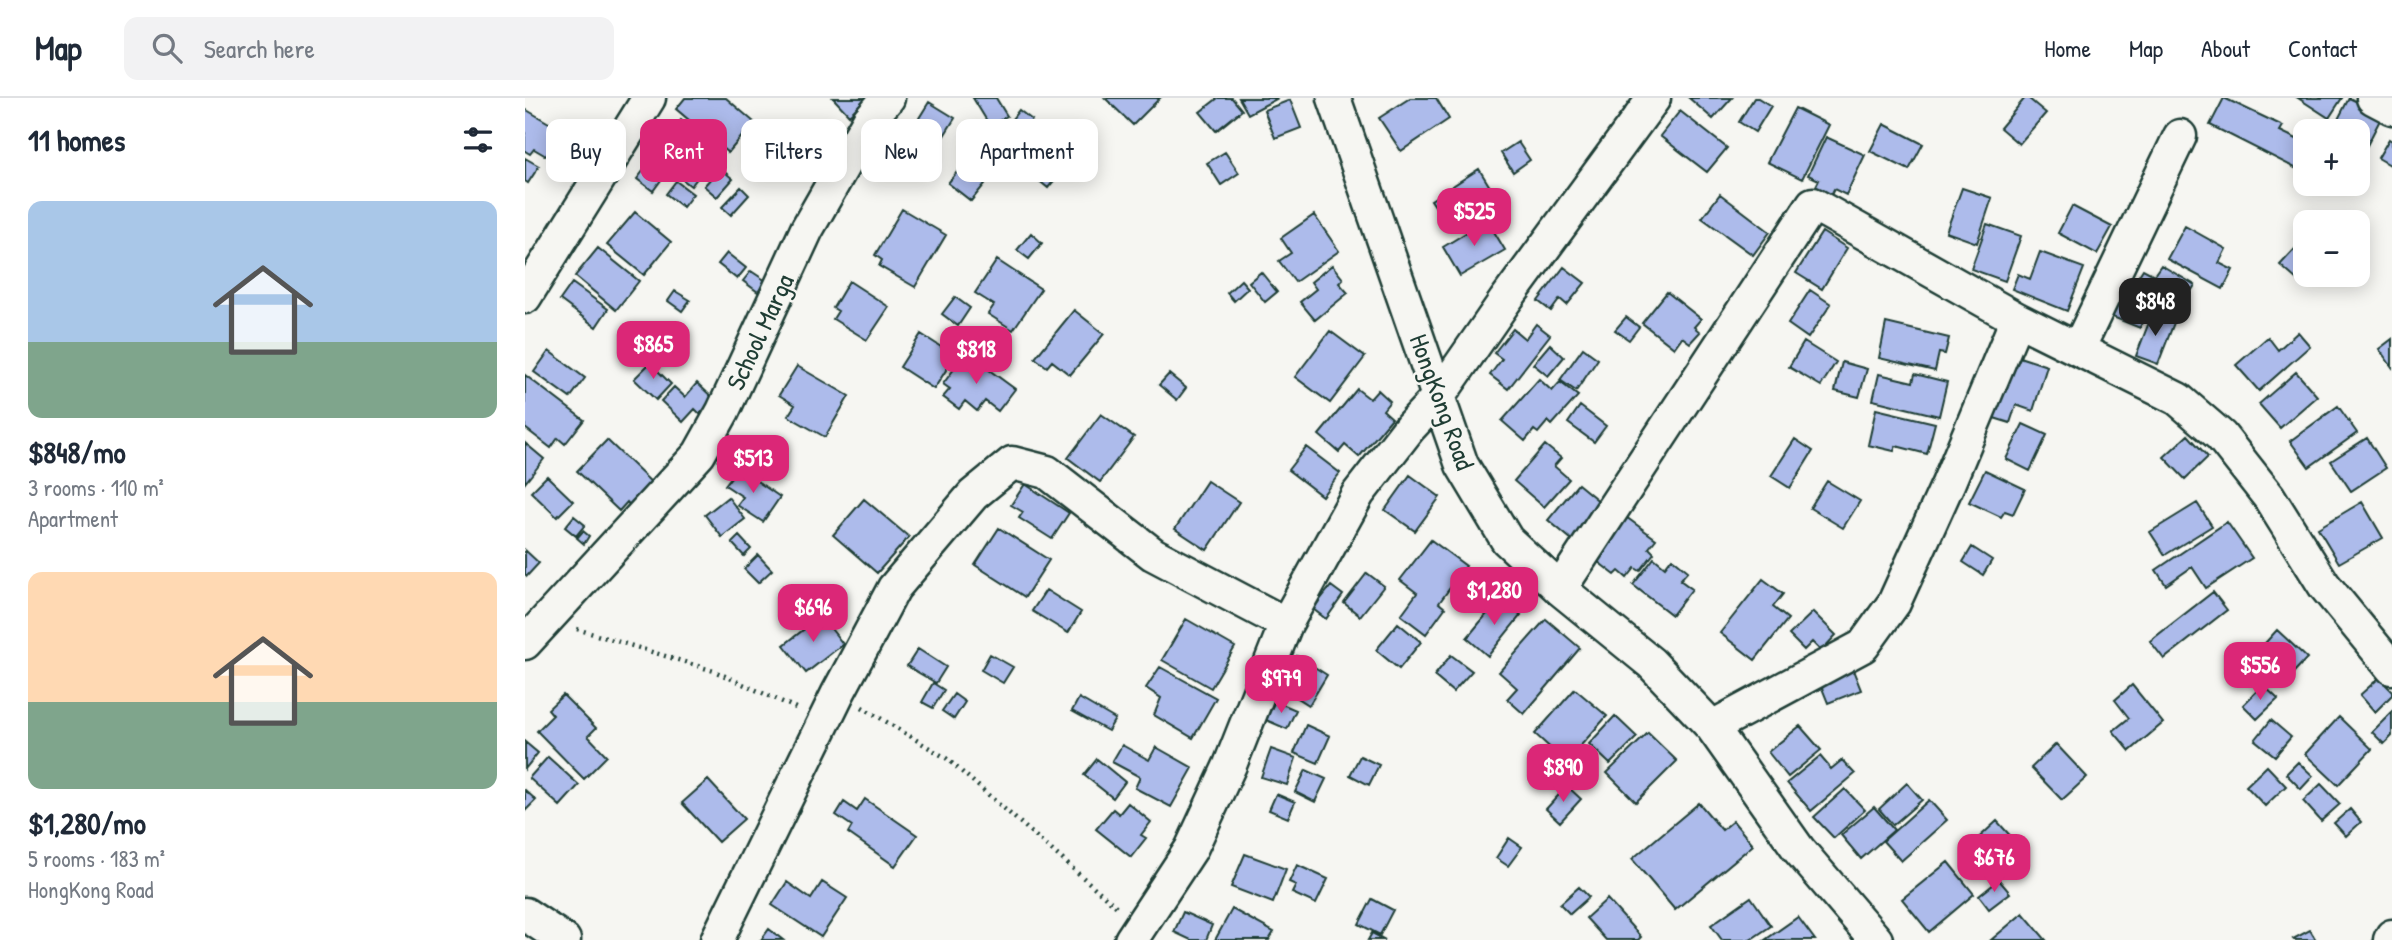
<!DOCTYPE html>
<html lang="en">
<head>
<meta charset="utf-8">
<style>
  body { margin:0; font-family:"Patrick Hand",sans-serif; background:#f2f2f3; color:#1f2937; height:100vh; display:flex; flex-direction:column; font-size:26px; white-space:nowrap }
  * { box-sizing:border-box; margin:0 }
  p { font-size:23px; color:#747a83 }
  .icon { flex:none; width:38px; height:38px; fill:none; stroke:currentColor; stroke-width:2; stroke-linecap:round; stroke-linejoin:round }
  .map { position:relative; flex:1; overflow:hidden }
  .sheet { display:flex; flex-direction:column; background:#fff; width:525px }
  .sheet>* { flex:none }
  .guide { position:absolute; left:21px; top:21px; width:665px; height:63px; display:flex; gap:14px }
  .controls { position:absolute; left:1768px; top:21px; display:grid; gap:14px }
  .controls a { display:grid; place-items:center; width:77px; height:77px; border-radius:14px; background:#fff; box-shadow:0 4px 18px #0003; font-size:35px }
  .price { position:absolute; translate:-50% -60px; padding:0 16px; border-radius:14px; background:#db2777; color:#fff; font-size:23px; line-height:46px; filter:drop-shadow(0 2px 4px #0008) }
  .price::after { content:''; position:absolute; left:50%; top:42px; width:21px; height:16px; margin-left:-10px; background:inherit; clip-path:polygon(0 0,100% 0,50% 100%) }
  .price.active { background:#222; color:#fff }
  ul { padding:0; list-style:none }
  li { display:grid; align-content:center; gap:14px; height:371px; padding:0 28px }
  li span { display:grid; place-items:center; height:217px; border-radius:14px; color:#555 }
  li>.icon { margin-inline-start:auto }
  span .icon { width:126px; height:126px; fill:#fffc; stroke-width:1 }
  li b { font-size:30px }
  h2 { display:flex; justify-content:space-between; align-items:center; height:84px; padding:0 28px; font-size:30px }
  .chip { padding:0 24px; border-radius:14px; background:#fff; box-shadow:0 4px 18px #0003; font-size:24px; line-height:63px }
  .chip.active { background:#db2777; color:#fff }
  header { display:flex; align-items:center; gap:42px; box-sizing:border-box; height:98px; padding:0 35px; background:#fff; border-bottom:2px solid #e0e1e3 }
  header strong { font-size:33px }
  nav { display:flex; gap:38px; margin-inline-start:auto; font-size:24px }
  .search { width:490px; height:63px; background:#f2f2f3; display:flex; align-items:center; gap:18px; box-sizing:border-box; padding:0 24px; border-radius:14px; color:#747a83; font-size:26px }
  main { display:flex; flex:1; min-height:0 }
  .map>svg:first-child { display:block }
  .building { fill:#adbbeb; stroke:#1f3d34; stroke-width:2 }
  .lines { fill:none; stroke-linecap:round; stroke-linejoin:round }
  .street-casing { stroke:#1f3d34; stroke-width:37 }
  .path { stroke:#1f3d34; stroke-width:4.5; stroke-dasharray:2 5; stroke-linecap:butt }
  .street { stroke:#f6f6f2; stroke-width:32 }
  .labels { text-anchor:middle; stroke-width:5; stroke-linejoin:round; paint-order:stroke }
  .street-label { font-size:26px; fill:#1f3d34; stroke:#f6f6f2 }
</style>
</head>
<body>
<header>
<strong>Map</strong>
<div class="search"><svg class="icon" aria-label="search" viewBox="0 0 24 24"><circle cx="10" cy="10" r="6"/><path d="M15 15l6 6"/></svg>Search here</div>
<nav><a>Home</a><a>Map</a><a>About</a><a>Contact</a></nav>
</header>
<main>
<section class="sheet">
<h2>11 homes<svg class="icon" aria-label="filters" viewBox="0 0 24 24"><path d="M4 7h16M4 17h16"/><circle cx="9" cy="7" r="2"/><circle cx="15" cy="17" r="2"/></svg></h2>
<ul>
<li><span style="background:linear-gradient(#a9c7e8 65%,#7fa58c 0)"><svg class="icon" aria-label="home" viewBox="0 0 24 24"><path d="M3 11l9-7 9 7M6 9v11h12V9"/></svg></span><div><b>$848/mo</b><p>3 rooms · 110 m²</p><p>Apartment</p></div></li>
<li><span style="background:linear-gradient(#ffd9b3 60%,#7fa58c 0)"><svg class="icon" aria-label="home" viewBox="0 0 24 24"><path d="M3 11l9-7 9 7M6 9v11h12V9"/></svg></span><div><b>$1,280/mo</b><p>5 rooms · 183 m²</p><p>HongKong Road</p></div></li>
</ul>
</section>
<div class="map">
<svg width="1867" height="842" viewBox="0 0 1867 842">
  <rect width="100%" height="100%" fill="#f6f6f2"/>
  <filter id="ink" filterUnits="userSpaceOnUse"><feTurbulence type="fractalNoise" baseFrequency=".0143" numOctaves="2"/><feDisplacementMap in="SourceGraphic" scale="14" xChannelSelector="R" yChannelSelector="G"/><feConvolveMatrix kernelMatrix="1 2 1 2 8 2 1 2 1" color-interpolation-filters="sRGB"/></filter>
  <g filter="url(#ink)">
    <path class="building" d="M160 0H201L229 24 203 55 151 11Z
      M308 0H342L324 17Z
      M448 0H471L482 18 465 28Z
      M580 0H635L608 27Z
      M693 0H707L717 12 691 33 675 14Z
      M714 0H753L723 16Z
      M885 0H911L924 21 876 53 854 20Z
      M1164 0H1207L1188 21Z
      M1229 0H1233L1246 8 1230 34 1214 24Z
      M1500 0H1503L1521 15 1494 46 1475 30Z
      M1699 0 1758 28 1755 33 1780 45V75L1685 27Z
      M1773 0H1817L1804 20Z
      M1824 0 1858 16 1832 67V33H1807Z
      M765 2 776 30 750 40 739 12Z
      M404 4 430 20 417 41 391 25Z
      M1270 10 1304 27 1277 81 1242 64Z
      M0 11 36 32 21 58 9 51 5 56 0 53Z
      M494 12 507 22 490 44 477 34Z
      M1155 13 1202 50 1182 74 1135 38Z
      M156 22 194 52 166 88 134 63 147 47 140 42Z
      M1359 26 1398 46 1384 72 1345 53Z
      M1301 39 1340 57 1321 97 1309 91 1306 97 1290 90 1294 82 1283 77Z
      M1864 41 1867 43V68L1853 60Z
      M512 44 541 68 523 90 494 66Z
      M993 44 1005 62 988 74 976 55Z
      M700 54 714 75 696 87 682 65Z
      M0 60 14 68 3 85 0 83Z
      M128 60 144 71 128 93 112 81Z
      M437 68 460 86 446 103 423 85Z
      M195 70 208 81 192 99 179 88Z
      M954 71 973 102 926 132 906 102Z
      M151 83 168 96 158 109 141 96Z
      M216 89 224 97 206 117 197 109Z
      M1437 90 1467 100 1452 145 1421 134Z
      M1195 96 1245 134 1228 157 1177 120Z
      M1547 108 1587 129 1572 156 1533 135Z
      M377 111 421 137 390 189 354 168 357 162 350 157Z
      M110 114 146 144 119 177 82 147Z
      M789 117 814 153 770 184 754 163 766 155 756 140Z
      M962 122 980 152 935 178 918 149Z
      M1462 126 1496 138 1480 183 1446 171Z
      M1660 128 1701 151 1694 165 1708 172 1698 191 1642 161Z
      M1297 134 1322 150 1297 191 1271 175Z
      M506 135 517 145 504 161 492 152Z
      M1780 140V176L1773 183 1755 167Z
      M73 150 114 183 91 212 50 178Z
      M1515 154 1559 170 1542 213 1487 191 1493 176 1505 181Z
      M202 155 221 170 212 181 193 166Z
      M472 162 516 191 488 232 463 216 469 207 450 195Z
      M807 167 818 181 814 185 823 195 790 222 775 204 791 191 786 184Z
      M1636 167 1670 187 1650 219 1605 192 1618 171 1629 177Z
      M1039 169 1060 185 1042 207 1035 201 1026 213 1013 203Z
      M226 173 241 183 233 194 218 183Z
      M736 174 752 194 740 204 724 184Z
      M716 182 723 190 709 203 702 195Z
      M324 183 364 209 342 242 308 221 313 213 308 210Z
      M47 185 83 211 71 229 35 202Z
      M1285 192 1306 206 1283 240 1263 226Z
      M150 193 165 202 157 213 143 203Z
      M1142 194 1176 221 1169 229 1175 234 1165 245 1157 239 1149 250 1117 225Z
      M1592 198 1622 209 1615 230 1585 218Z
      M430 199 445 210 433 228 417 216Z
      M549 212 579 236 545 277 527 263 522 269 510 260Z
      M1628 214 1650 222 1633 266 1611 258Z
      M1101 219 1114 229 1104 242 1090 232Z
      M1361 225 1424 240 1420 256 1414 255 1410 273 1354 260Z
      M1011 226 1025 237 983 291 965 277 977 261 969 255 988 231 1000 241Z
      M805 233 840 259 805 305 770 279Z
      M1773 234 1785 248 1734 293 1711 267 1743 239 1753 252Z
      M396 236 430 258 409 291 375 269Z
      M1867 241V269L1854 251Z
      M1279 244 1311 264 1296 288 1264 269Z
      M1025 246 1039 259 1023 278 1008 266Z
      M1058 250 1073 261 1051 293 1035 282Z
      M24 253 60 280 45 300 9 274Z
      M441 255 490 291 473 313 460 303 452 313 440 303 434 311 418 299 425 291 418 286Z
      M1488 257 1522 268 1508 313 1491 307 1485 325 1469 320Z
      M1317 264 1342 271 1334 299 1310 293Z
      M125 265 146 286 131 302 109 281Z
      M272 268 324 298 300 339 263 318 270 307 254 297Z
      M1771 274 1792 298 1755 330 1734 306Z
      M644 276 661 290 652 302 634 287Z
      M1354 276 1388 284 1390 276 1422 284 1414 318 1348 302Z
      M0 277 59 322 40 346 33 340 26 350 0 330Z
      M1014 281 1027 293 1035 284 1053 298 1027 327 1023 323 1013 335 1009 332 1000 343 977 323Z
      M172 285 189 301 175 316 170 311 158 324 136 303 149 289 160 299Z
      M832 291 845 301 853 292 865 303 858 312 867 320 834 359 820 347 814 354 794 337Z
      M1055 308 1081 328 1069 344 1043 325Z
      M1813 308 1832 335 1784 369 1765 343Z
      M1351 311 1410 325 1402 356 1371 348 1369 353 1343 347Z
      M576 316 609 339 575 384 543 360Z
      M1498 326 1522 337 1505 373 1481 361Z
      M1663 337 1683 359 1660 381 1639 359Z
      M1842 340 1861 370 1826 393 1806 363Z
      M1270 341 1288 353 1265 390 1246 378Z
      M82 342 129 387 107 410 102 404 94 413 52 373Z
      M0 345 19 361 0 385Z
      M1020 347 1036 360 1029 368 1044 381 1019 409 989 383Z
      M781 349 815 375 797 398 763 372Z
      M213 370 255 399 238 424 212 407 218 399 200 387Z
      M1460 372 1500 391 1488 416 1480 413 1476 419 1444 404Z
      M885 377 915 399 890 433 860 412Z
      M22 378 48 403 32 419 6 394Z
      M682 383 714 404 682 452 650 431Z
      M1302 383 1335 403 1318 430 1285 410Z
      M500 386 544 415 527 441 494 420 498 414 486 407Z
      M1053 386 1081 409 1052 446 1023 422Z
      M203 399 220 421 197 439 180 417Z
      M339 401 384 439 352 475 308 437Z
      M1837 404 1858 440 1814 465 1793 430Z
      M1672 405 1687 428 1640 457 1625 434Z
      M49 418 60 427 51 438 40 429Z
      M1101 419 1131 441 1124 450 1129 455 1115 473 1110 470 1102 480 1094 473 1090 477 1068 460Z
      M1702 424 1727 460 1681 490 1667 469 1641 487 1631 472Z
      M474 430 524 462 500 499 450 467Z
      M58 433 64 438 59 446 52 440Z
      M214 438 226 451 219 458 207 445Z
      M906 442 941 468 914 505 920 510 901 536 876 517 892 495 875 482Z
      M1447 449 1467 462 1458 477 1438 464Z
      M0 452 14 465 2 478 0 476Z
      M233 457 247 472 233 485 219 471Z
      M1129 460 1140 469 1147 460 1163 473 1155 482 1167 491 1147 517 1108 487Z
      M842 475 859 488 835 518 819 505Z
      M1238 481 1258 496 1248 509 1263 521 1230 562 1195 535Z
      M806 488 818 497 801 521 788 511Z
      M521 492 556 514 543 535 507 513Z
      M1688 494 1702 512 1639 561 1625 543Z
      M975 500 996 517 963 558 942 540Z
      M1288 514 1311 537 1296 553 1287 544 1279 552 1264 537Z
      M296 518 318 546 281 575 259 547Z
      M661 521 710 549 686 590 637 562Z
      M1021 521 1055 550 999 616 982 601 992 590 974 574Z
      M873 525 896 544 874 571 851 552Z
      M1752 532 1782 560 1757 587 1745 576 1739 583 1721 566Z
      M393 551 421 569 411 585 382 568Z
      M465 556 488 569 478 585 456 572Z
      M926 557 947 573 928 594 909 578Z
      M772 558 802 577 784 607 754 588Z
      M635 569 691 600 668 640 629 617 636 600 621 590Z
      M1328 572 1336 592 1303 605 1295 585Z
      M1854 580 1867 593V597L1850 614 1835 597Z
      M408 585 419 592 408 610 397 604Z
      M1607 587 1638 625 1605 653 1588 633 1604 620 1590 602Z
      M1738 587 1753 601 1732 621 1718 607Z
      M1050 591 1082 618 1041 664 1010 636Z
      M429 596 440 604 429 621 417 613Z
      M38 597 71 630 63 638 82 658 59 681 12 633 28 617 23 611Z
      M554 600 590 621 583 633 547 613Z
      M750 603 771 612 762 631 741 622Z
      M1867 614V638L1859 646 1847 634Z
      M1090 618 1112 639 1085 666 1064 646Z
      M1814 619 1847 651 1813 687 1780 656Z
      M1746 622 1766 639 1750 658 1730 642Z
      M781 627 805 638 793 665 769 655Z
      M1275 628 1296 652 1263 679 1243 654Z
      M1123 635 1152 663 1111 704 1082 675Z
      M0 644 13 655 0 671Z
      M1531 646 1562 679 1537 702 1506 670Z
      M597 647 624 662 631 649 668 670 646 709 610 690 615 679 587 664Z
      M746 651 771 660 762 687 736 679Z
      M835 658 854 667 844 687 825 677Z
      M1295 658 1306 671 1317 662 1330 676 1286 713 1262 685Z
      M23 659 54 687 35 708 4 680Z
      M572 661 600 684 588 700 559 677Z
      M1773 664 1788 678 1776 691 1761 676Z
      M1742 668 1761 688 1740 708 1721 688Z
      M781 672 801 681 790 704 770 694Z
      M183 682 219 721 193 744 157 705Z
      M1382 685 1397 702 1368 727 1354 711Z
      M1796 686 1815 706 1796 723 1778 703Z
      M1042 688 1056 701 1035 724 1021 711Z
      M1320 691 1340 712 1309 740 1289 719Z
      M0 692 11 702 0 713Z
      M751 696 770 704 763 720 744 712Z
      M340 701 392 737 370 768 323 735 327 728 311 717 319 704 332 713Z
      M1404 702 1422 722 1376 763 1358 743Z
      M603 705 626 724 616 737 621 740 606 759 571 731 588 711 594 716Z
      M1174 705 1197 732 1208 723 1228 747 1150 812 1107 761Z
      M1349 709 1369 732 1336 761 1316 737Z
      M1825 711 1836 724 1821 738 1809 725Z
      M1472 723 1499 753 1474 776 1447 746Z
      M984 740 997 749 983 768 971 760Z
      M720 756 761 771 748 805 706 789Z
      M1423 764 1449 796 1404 834 1377 801Z
      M772 767 803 781 791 806 767 795 771 787 764 784Z
      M1474 782 1485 795 1464 811 1454 798Z
      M262 784 286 801 297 784 322 800 296 839 247 807Z
      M1054 789 1064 799 1045 816 1035 806Z
      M1226 799 1246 828 1225 842H1197L1186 827Z
      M847 801 868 812 855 837 834 826Z
      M1082 801 1116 839 1113 842H1081L1061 820Z
      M707 811 749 834 744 842H690Z
      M658 814 687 827 681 842H666L649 834Z
      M1498 815 1521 842H1466Z
      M1273 819 1290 842H1240Z
      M244 831 258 842H236Z
      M1785 832 1791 842H1769L1768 841Z
      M847 835 860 842H843Z"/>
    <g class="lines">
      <g class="street-casing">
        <path id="street" d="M809 0 937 367 982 442 1035 491 1126 565 1187 629 1274 752 1351 842
          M1848 0 1867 10
          M0 199 124 0
          M1553 251 1655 38
          M1035 491 1288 106 1492 221 1653 301 1696 338 1744 399 1799 487 1867 570
          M0 545 174 356 198 313 282 131 344 22 363 0
          M1187 629 1338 548 1369 505 1423 386 1492 221
          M0 816 39 842
          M192 842 313 595 369 490 448 397 487 365 522 374 628 456 761 526
          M606 842 666 751 705 667 761 526 833 396 885 329 914 298 980 203 1129 0
          M1865 842 1867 838"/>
      </g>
      <path class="path" d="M52 531 189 573 273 611
        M337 609 421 660 593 810"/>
      <use href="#street" class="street"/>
    </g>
  </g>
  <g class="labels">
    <g class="street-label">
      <text transform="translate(235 234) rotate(-65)" y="9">School Marga</text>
      <text transform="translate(917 304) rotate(70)" y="9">HongKong Road</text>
    </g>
  </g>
</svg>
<div class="controls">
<a>+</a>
<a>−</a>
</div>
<b class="price" style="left:949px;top:150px">$525</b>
<b class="price active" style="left:1630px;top:240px">$848</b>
<b class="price" style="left:128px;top:283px">$865</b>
<b class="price" style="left:451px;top:288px">$818</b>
<b class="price" style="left:228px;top:397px">$513</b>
<b class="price" style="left:969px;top:529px">$1,280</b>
<b class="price" style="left:288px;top:546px">$696</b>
<b class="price" style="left:1735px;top:604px">$556</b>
<b class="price" style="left:756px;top:617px">$979</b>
<b class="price" style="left:1038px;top:706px">$890</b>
<b class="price" style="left:1469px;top:796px">$676</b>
<div class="guide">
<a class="chip">Buy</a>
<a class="chip active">Rent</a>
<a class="chip">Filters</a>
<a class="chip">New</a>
<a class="chip">Apartment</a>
</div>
</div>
</main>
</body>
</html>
